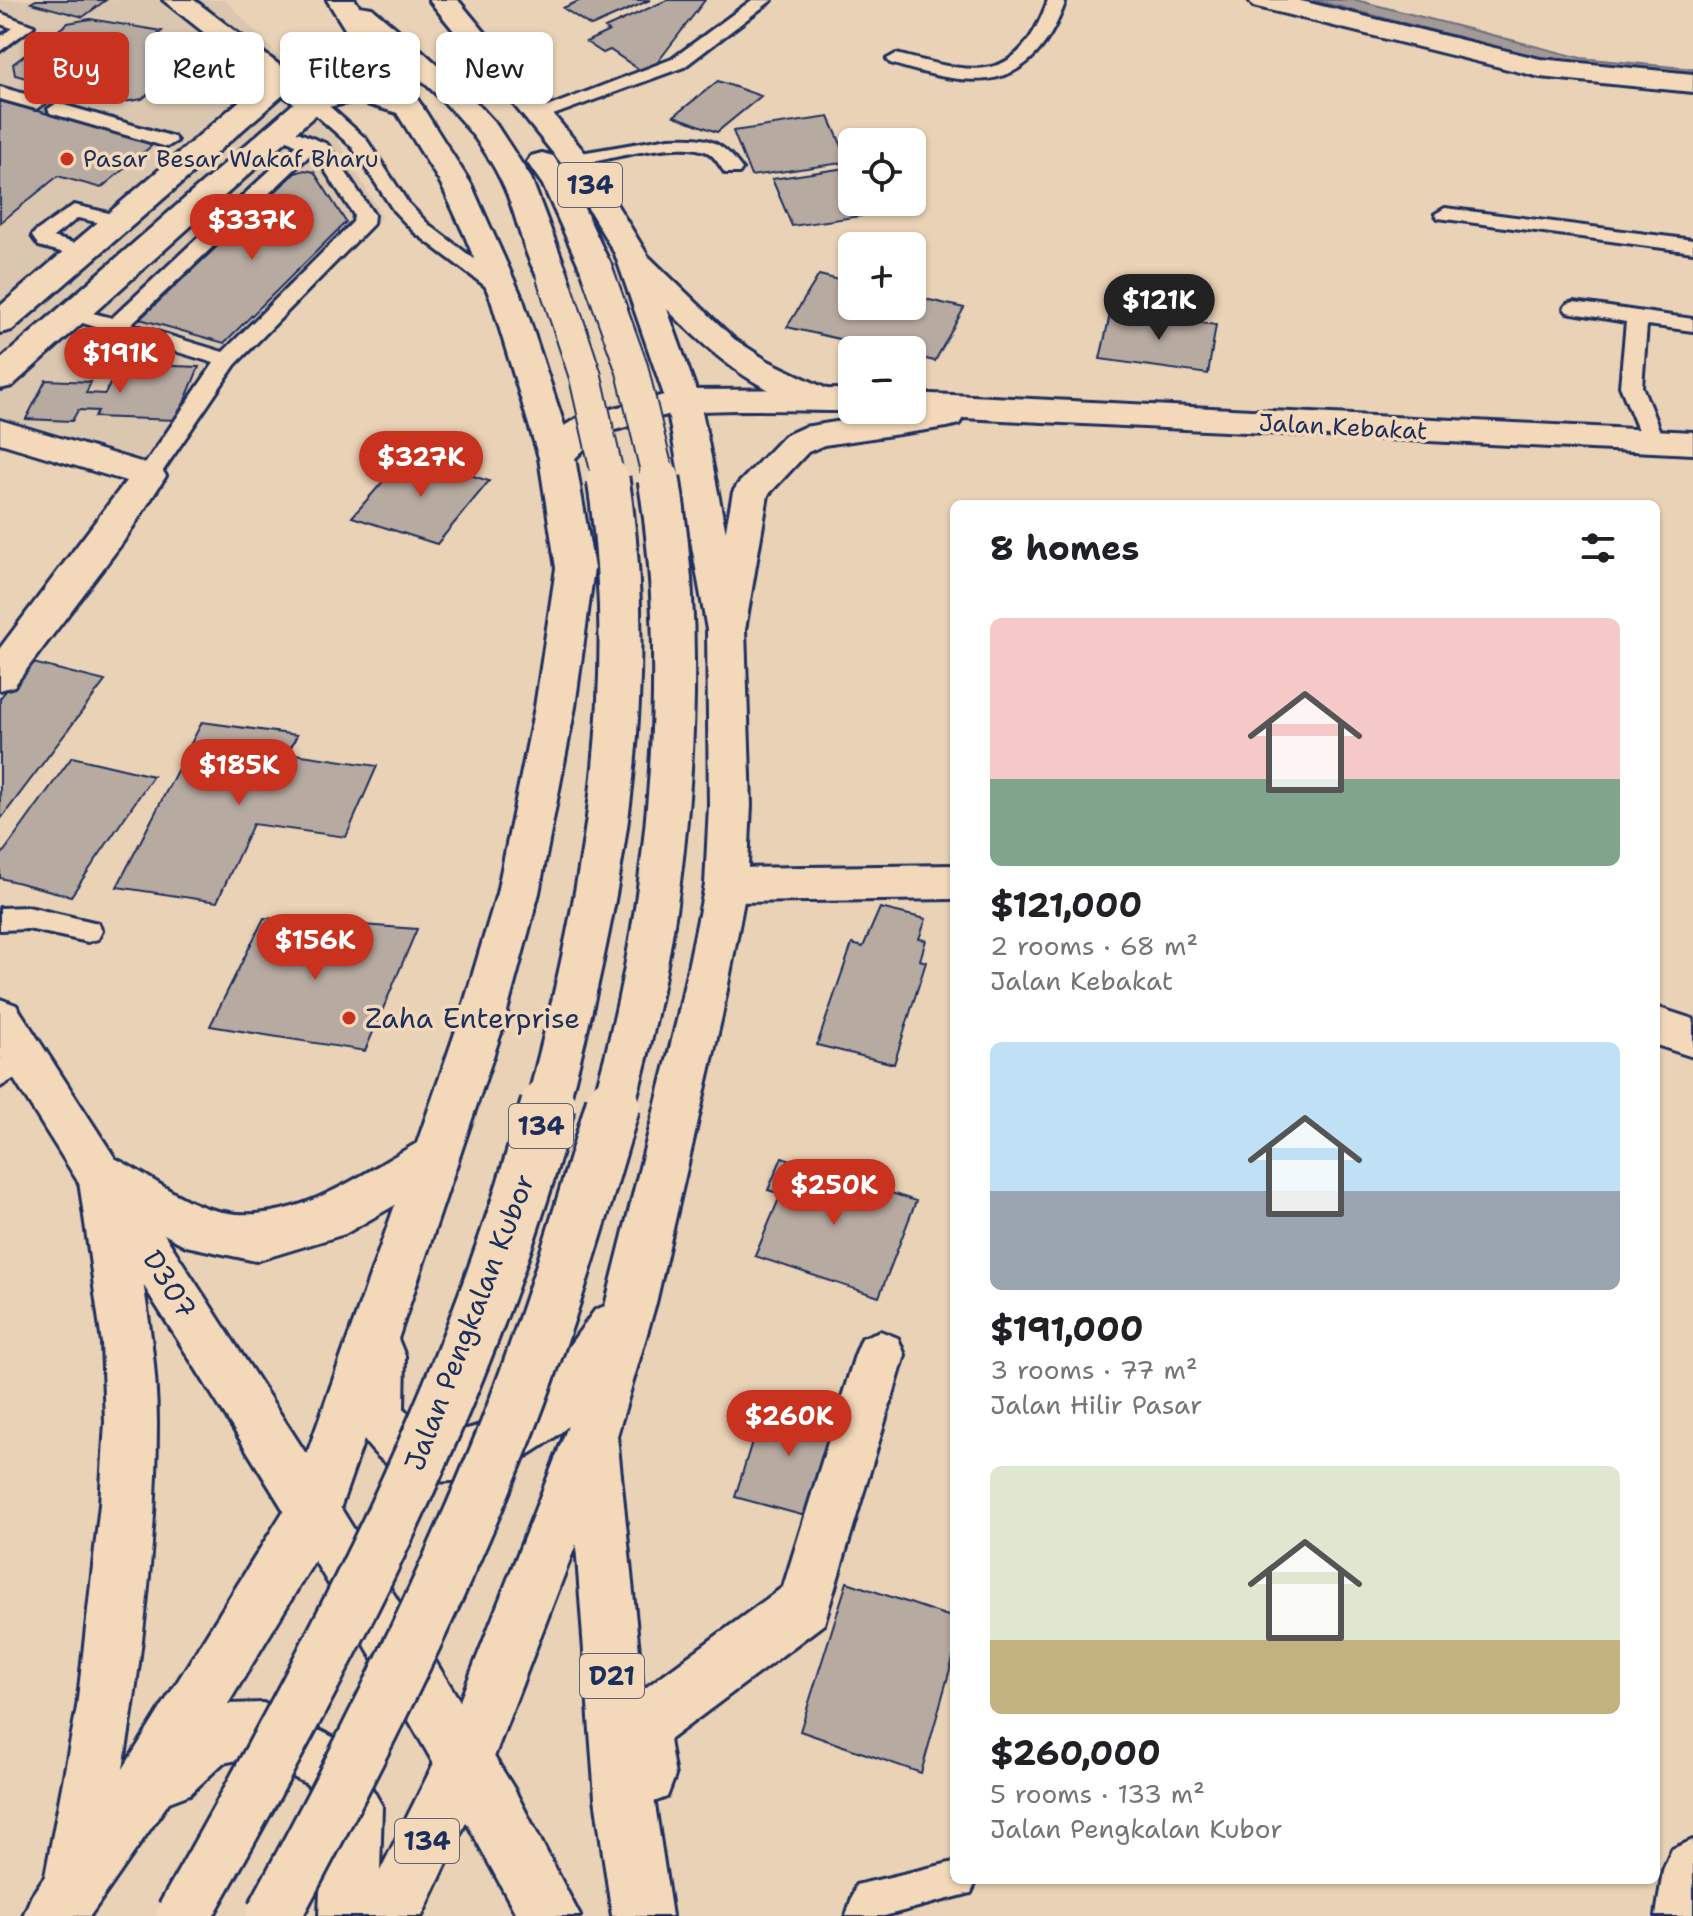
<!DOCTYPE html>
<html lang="en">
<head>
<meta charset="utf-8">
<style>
  body { margin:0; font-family:"Shantell Sans",sans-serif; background:#f6f6f6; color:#202124; height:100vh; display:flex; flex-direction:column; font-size:30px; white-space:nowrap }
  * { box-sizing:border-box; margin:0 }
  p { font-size:26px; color:#757577 }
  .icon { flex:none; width:44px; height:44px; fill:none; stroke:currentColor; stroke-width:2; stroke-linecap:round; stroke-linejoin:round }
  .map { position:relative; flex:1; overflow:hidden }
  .panel { position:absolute; left:950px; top:500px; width:710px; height:1384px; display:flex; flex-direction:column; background:#fff; border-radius:12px; box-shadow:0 2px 6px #0004 }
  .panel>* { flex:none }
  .guide { position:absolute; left:24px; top:32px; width:760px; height:72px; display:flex; gap:16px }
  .buttons { position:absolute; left:838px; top:128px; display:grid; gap:16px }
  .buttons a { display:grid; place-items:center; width:88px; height:88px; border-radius:12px; background:#fff; box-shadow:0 2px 6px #0004; font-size:40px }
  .price { position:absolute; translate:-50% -68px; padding:0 18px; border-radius:28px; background:#c8321e; color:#fff; font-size:26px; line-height:52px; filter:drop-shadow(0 2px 4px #0008) }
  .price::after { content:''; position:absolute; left:50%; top:48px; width:24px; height:18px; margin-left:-12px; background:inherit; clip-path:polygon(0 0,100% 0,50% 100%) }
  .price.current { background:#222; color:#fff }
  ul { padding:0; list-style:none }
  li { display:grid; align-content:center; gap:16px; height:424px; padding:0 40px }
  li span { display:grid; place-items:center; height:248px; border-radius:12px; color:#555 }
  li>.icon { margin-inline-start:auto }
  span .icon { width:144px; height:144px; fill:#fffc; stroke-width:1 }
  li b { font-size:34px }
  h2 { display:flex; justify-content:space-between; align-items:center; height:96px; padding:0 40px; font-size:34px }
  .pill { padding:0 28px; border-radius:12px; background:#fff; box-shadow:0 2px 6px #0004; font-size:28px; line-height:72px }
  .pill.current { background:#c8321e; color:#fff }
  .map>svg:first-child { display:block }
  .built { fill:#dbc6b0 }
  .water { fill:#a39a97; stroke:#6d6f80; stroke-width:2 }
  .building { fill:#b7aaa1; stroke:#1b2f5e; stroke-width:2 }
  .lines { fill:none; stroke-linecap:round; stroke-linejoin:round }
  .lane-casing { stroke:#1b2f5e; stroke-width:6 }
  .street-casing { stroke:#1b2f5e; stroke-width:6 }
  .secondary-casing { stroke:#1b2f5e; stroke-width:6 }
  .primary-casing { stroke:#1b2f5e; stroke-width:6 }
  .lane { fill:#f3d9ba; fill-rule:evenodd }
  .street { fill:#f3d9ba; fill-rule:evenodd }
  .secondary { fill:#f3d9ba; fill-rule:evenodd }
  .primary { fill:#f3d9ba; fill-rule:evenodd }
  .primary-bridge-far2-casing { stroke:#1b2f5e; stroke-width:35; stroke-linecap:butt }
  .primary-bridge-far1-casing { stroke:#1b2f5e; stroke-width:47; stroke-linecap:butt }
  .primary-bridge-casing { stroke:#1b2f5e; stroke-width:59; stroke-linecap:butt }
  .primary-bridge-far2 { stroke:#f3d9ba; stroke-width:31 }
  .primary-bridge-far1 { stroke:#f3d9ba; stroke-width:41 }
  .primary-bridge { stroke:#f3d9ba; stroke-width:53 }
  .poi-dot { fill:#c8321e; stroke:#f3d9ba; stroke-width:3 }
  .labels { text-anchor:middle; stroke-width:7; stroke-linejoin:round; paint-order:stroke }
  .far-poi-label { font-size:24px; fill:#1b2f5e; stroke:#f3d9ba; text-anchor:start }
  .far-street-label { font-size:24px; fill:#1b2f5e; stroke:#f3d9ba }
  .shield { fill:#f3d9ba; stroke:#5c627a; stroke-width:2 }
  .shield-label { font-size:26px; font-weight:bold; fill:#1b2f5e }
  .poi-label { font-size:28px; fill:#1b2f5e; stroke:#f3d9ba; text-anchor:start }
  .street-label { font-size:28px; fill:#1b2f5e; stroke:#f3d9ba }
</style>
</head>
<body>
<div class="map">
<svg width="1693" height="1916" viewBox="0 0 1693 1916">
  <rect width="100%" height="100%" fill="#ead2b6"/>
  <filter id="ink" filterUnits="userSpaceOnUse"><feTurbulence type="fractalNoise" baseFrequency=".0125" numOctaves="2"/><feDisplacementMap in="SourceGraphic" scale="16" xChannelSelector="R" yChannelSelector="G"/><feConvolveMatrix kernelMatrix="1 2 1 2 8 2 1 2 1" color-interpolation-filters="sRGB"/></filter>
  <g filter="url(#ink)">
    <path class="built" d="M0 0H225L304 81 382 217 240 358 151 491 6 443 0 449Z"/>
    <path class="water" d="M1313 0H1356L1581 58 1693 69V79L1581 68Z"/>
    <path class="building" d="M36 0H106L83 17 31 3Z
      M581 0H650L591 26 563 8Z
      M667 0H705L657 63 640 70 610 50 603 53 586 42 609 31 605 28Z
      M90 19 162 31 157 35 190 43 194 56 142 99 118 103 15 75 13 64 68 23Z
      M718 81 761 96 717 132 674 116Z
      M57 87 78 92 50 114 29 109Z
      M0 101 155 143 101 188 58 176 0 223Z
      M829 117 849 162 751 176 733 131Z
      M852 167V187L849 188 861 216 792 226 772 179Z
      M305 170 314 172 346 222 224 343 140 319 295 173Z
      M819 275 852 283V306H912V296L964 308 935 361 912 356V350H887L787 327Z
      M1111 310 1216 325 1208 374 1100 359Z
      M120 364 199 367 177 420 94 417 98 411 78 410 72 421 26 419 46 380 91 382 86 393 105 394Z
      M406 455 489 481 437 544 352 517Z
      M29 662 105 681 0 820V698Z
      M202 722 297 735 288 753 377 766 346 837 253 824 217 902 117 887Z
      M72 757 153 776 71 896 0 878V857Z
      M880 908 926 919 919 939 926 940 920 960 926 962 894 1064 817 1045 852 944 863 947Z
      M264 918 417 929 365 1051 210 1026Z
      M782 1157 916 1201 879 1297 755 1256 781 1194 768 1190Z
      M765 1399 841 1418 813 1518 735 1497Z
      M847 1582 954 1618V1655L921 1773 800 1731Z"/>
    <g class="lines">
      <g class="lane-casing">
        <path id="lane" d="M752 0H772L684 67 545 118 538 120 529 114 672 59Z
          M1048 0H1066C1032 96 974 89 890 63L887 59 896 54C973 73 1016 89 1048 0Z
          M0 13 34 26 0 51V37L12 28 0 24Z
          M0 87 43 99 45 103 36 109 0 99Z
          M313 96 320 98 366 139 408 203 428 224 511 287 514 291 511 295H497L414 232 394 211 352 147 306 106 304 102Z
          M57 103 174 137 177 141 167 147 50 113 48 109Z
          M280 125 327 144 374 215 373 224 235 365 156 481H140L137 476 214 363 66 318 63 314 73 308 112 318 297 145 271 131ZM313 152 354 215 353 222 223 352 131 324Z
          M669 138C705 137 720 138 742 169L739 173H725C720 166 716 158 709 153 681 138 606 160 575 166L565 160 575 154Z
          M74 205 126 217 129 221 119 227 78 218 53 237 90 248 93 252 90 256 83 258 39 246 32 236 35 232Z
          M1445 208 1693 240V252L1438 218 1435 214Z
          M1574 302 1693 319V331L1647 325 1642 386 1664 442 1661 447H1645L1620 386 1626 322 1567 312 1564 308 1567 304Z
          M28 907 98 923 102 931 98 939 88 942 28 929 0 930V908Z
          M25 1045 35 1048 40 1057 35 1066 0 1087V1059Z
          M954 1862V1880H977L971 1893 884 1916H846L856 1885Z"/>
      </g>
      <g class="street-casing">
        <path id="street" d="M163 0H194L316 93 357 83 418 101 423 107 418 113 408 116 356 101 323 108 12 386 0 389V360L294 103 283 95 12 330 0 333V306L264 80Z
          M1249 0H1297L1540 59 1693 74V92L1540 77 1253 6Z
          M0 420 161 468 166 476 123 542 14 686 0 690V648L126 481 0 443Z
          M954 865V899L726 902 711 897 705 885 711 873 726 868Z
          M1656 1007 1693 1019V1057L1656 1045Z
          M880 1331 898 1338 905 1355 824 1624 669 1740 675 1776 667 1797 646 1805 625 1797C613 1768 606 1737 618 1708L783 1587 855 1355 862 1338Z
          M1693 1840V1916H1656L1663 1870 1672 1849Z"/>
      </g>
      <g class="secondary-casing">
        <path id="secondary" d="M852 389V410H855L852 411C797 411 741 408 686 412 663 414 638 424 615 430 578 440 578 475 544 466L539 458 561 428 577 418 683 390Z
          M912 393 1693 432V454L963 418 959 424 947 427 824 445 808 452 768 495 745 630 740 640 726 644 712 640 707 630 733 492 738 484 784 436 804 427 912 410Z
          M0 999 16 1005 332 1494 513 1787 580 1916H517C362 1621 176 1340 0 1057Z"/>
      </g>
      <g class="primary-casing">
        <path id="primary" d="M327 0H355L359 6 372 8 409 39 463 88 495 123 531 178 568 275 563 282 552 285 541 282C523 256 518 218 505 189 480 131 432 88 385 48L471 184 523 300 575 458 594 568 575 707 539 893 502 1030 398 1339 405 1356 404 1409 424 1430C507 1444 553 1367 595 1310L605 1306 678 1016 705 885 709 805 707 630 666 401 615 254 562 164 429 0H458L586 154 648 256 734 339 768 361 827 389 832 397 827 405 815 408C755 392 709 352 667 309L700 401 745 630 751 805 747 885 722 1016 656 1303 617 1436 654 1798 672 1916H612L595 1798 576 1544 483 1786 422 1916H319L323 1812 307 1784 259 1760 242 1759 223 1763 190 1794 169 1802 90 1916H23L32 1895 45 1876 77 1707 100 1504 105 1422 102 1343 78 1174 85 1159 102 1153C135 1165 162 1189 194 1203 275 1239 350 1181 417 1143L456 1030 497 893 535 707 556 568 539 458 491 300 465 236 441 184ZM395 1205 291 1499 123 1769C142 1656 157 1538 157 1423 157 1354 143 1286 133 1217L186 1246 256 1261 345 1234ZM568 1426 441 1749 380 1871 382 1806 347 1744 263 1703 228 1704 332 1532 364 1440C416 1514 512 1476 568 1426Z
          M542 153 553 156 573 185 612 268 607 275 596 278 585 275 580 268 543 185 527 162 531 156Z"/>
      </g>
      <use href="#lane" class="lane"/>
      <use href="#street" class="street"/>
      <use href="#secondary" class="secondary"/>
      <use href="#primary" class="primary"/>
      <g class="primary-bridge-far2-casing">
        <path id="primary-bridge-far2" d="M596 268 632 369 659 481
          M552 275 585 375 609 481"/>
      </g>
      <g class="primary-bridge-far1-casing">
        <path id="primary-bridge-far1" d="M547 1106C602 899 641 693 608 479
          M613 1106C668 914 691 677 659 479"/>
      </g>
      <g class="primary-bridge-casing">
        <path id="primary-bridge" d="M183 1916C329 1659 471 1391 548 1104
          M273 1916C358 1758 439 1598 506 1431 548 1324 581 1214 613 1104"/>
      </g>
      <use href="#primary-bridge-far2" class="primary-bridge-far2"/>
      <use href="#primary-bridge-far1" class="primary-bridge-far1"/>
      <use href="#primary-bridge" class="primary-bridge"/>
    </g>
  </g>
  <g class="poi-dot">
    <circle cx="67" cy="159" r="8"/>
    <circle cx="349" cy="1018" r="8"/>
  </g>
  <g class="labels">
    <g class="far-poi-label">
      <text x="83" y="167">Pasar Besar Wakaf Bharu</text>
    </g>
    <g class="far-street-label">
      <text transform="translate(1343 427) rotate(3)" y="8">Jalan Kebakat</text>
    </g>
    <g class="shield">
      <rect x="558" y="163" width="64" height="44" rx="6"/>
      <rect x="509" y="1104" width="64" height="44" rx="6"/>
      <rect x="580" y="1654" width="64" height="44" rx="6"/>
      <rect x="395" y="1819" width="64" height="44" rx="6"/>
    </g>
    <g class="shield-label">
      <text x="590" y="194">134</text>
      <text x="541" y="1135">134</text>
      <text x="612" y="1685">D21</text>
      <text x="427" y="1850">134</text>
    </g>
    <g class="poi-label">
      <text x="365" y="1028">Zaha Enterprise</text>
    </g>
    <g class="street-label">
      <text transform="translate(170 1284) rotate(58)" y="10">D307</text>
      <text transform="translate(469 1322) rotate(-69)" y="10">Jalan Pengkalan Kubor</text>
    </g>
  </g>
</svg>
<div class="buttons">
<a><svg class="icon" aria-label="locate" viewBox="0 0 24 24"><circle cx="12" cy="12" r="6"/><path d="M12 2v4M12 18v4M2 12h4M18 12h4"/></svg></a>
<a>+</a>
<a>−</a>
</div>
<b class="price" style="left:252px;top:262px">$337K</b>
<b class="price current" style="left:1159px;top:342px">$121K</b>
<b class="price" style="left:120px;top:395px">$191K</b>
<b class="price" style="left:421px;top:499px">$327K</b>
<b class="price" style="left:239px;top:807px">$185K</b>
<b class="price" style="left:315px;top:982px">$156K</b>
<b class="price" style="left:834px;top:1227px">$250K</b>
<b class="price" style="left:789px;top:1458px">$260K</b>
<div class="guide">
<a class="pill current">Buy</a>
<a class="pill">Rent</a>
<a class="pill">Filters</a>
<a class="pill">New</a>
</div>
<section class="panel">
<h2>8 homes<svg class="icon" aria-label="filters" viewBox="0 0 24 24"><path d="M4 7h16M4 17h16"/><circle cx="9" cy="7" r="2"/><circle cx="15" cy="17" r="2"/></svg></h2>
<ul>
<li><span style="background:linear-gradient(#f6c9c9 65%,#7fa58c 0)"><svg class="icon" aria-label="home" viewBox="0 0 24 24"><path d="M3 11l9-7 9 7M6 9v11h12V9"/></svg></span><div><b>$121,000</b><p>2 rooms · 68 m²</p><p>Jalan Kebakat</p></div></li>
<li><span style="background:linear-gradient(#bfe0f5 60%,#9aa5b1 0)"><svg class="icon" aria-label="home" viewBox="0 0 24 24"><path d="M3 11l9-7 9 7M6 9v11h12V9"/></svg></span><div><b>$191,000</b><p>3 rooms · 77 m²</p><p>Jalan Hilir Pasar</p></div></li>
<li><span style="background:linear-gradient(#dfe7d0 70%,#c2b280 0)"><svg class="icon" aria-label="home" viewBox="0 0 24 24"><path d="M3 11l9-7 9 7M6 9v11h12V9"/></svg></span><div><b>$260,000</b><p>5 rooms · 133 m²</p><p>Jalan Pengkalan Kubor</p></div></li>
</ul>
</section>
</div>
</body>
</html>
